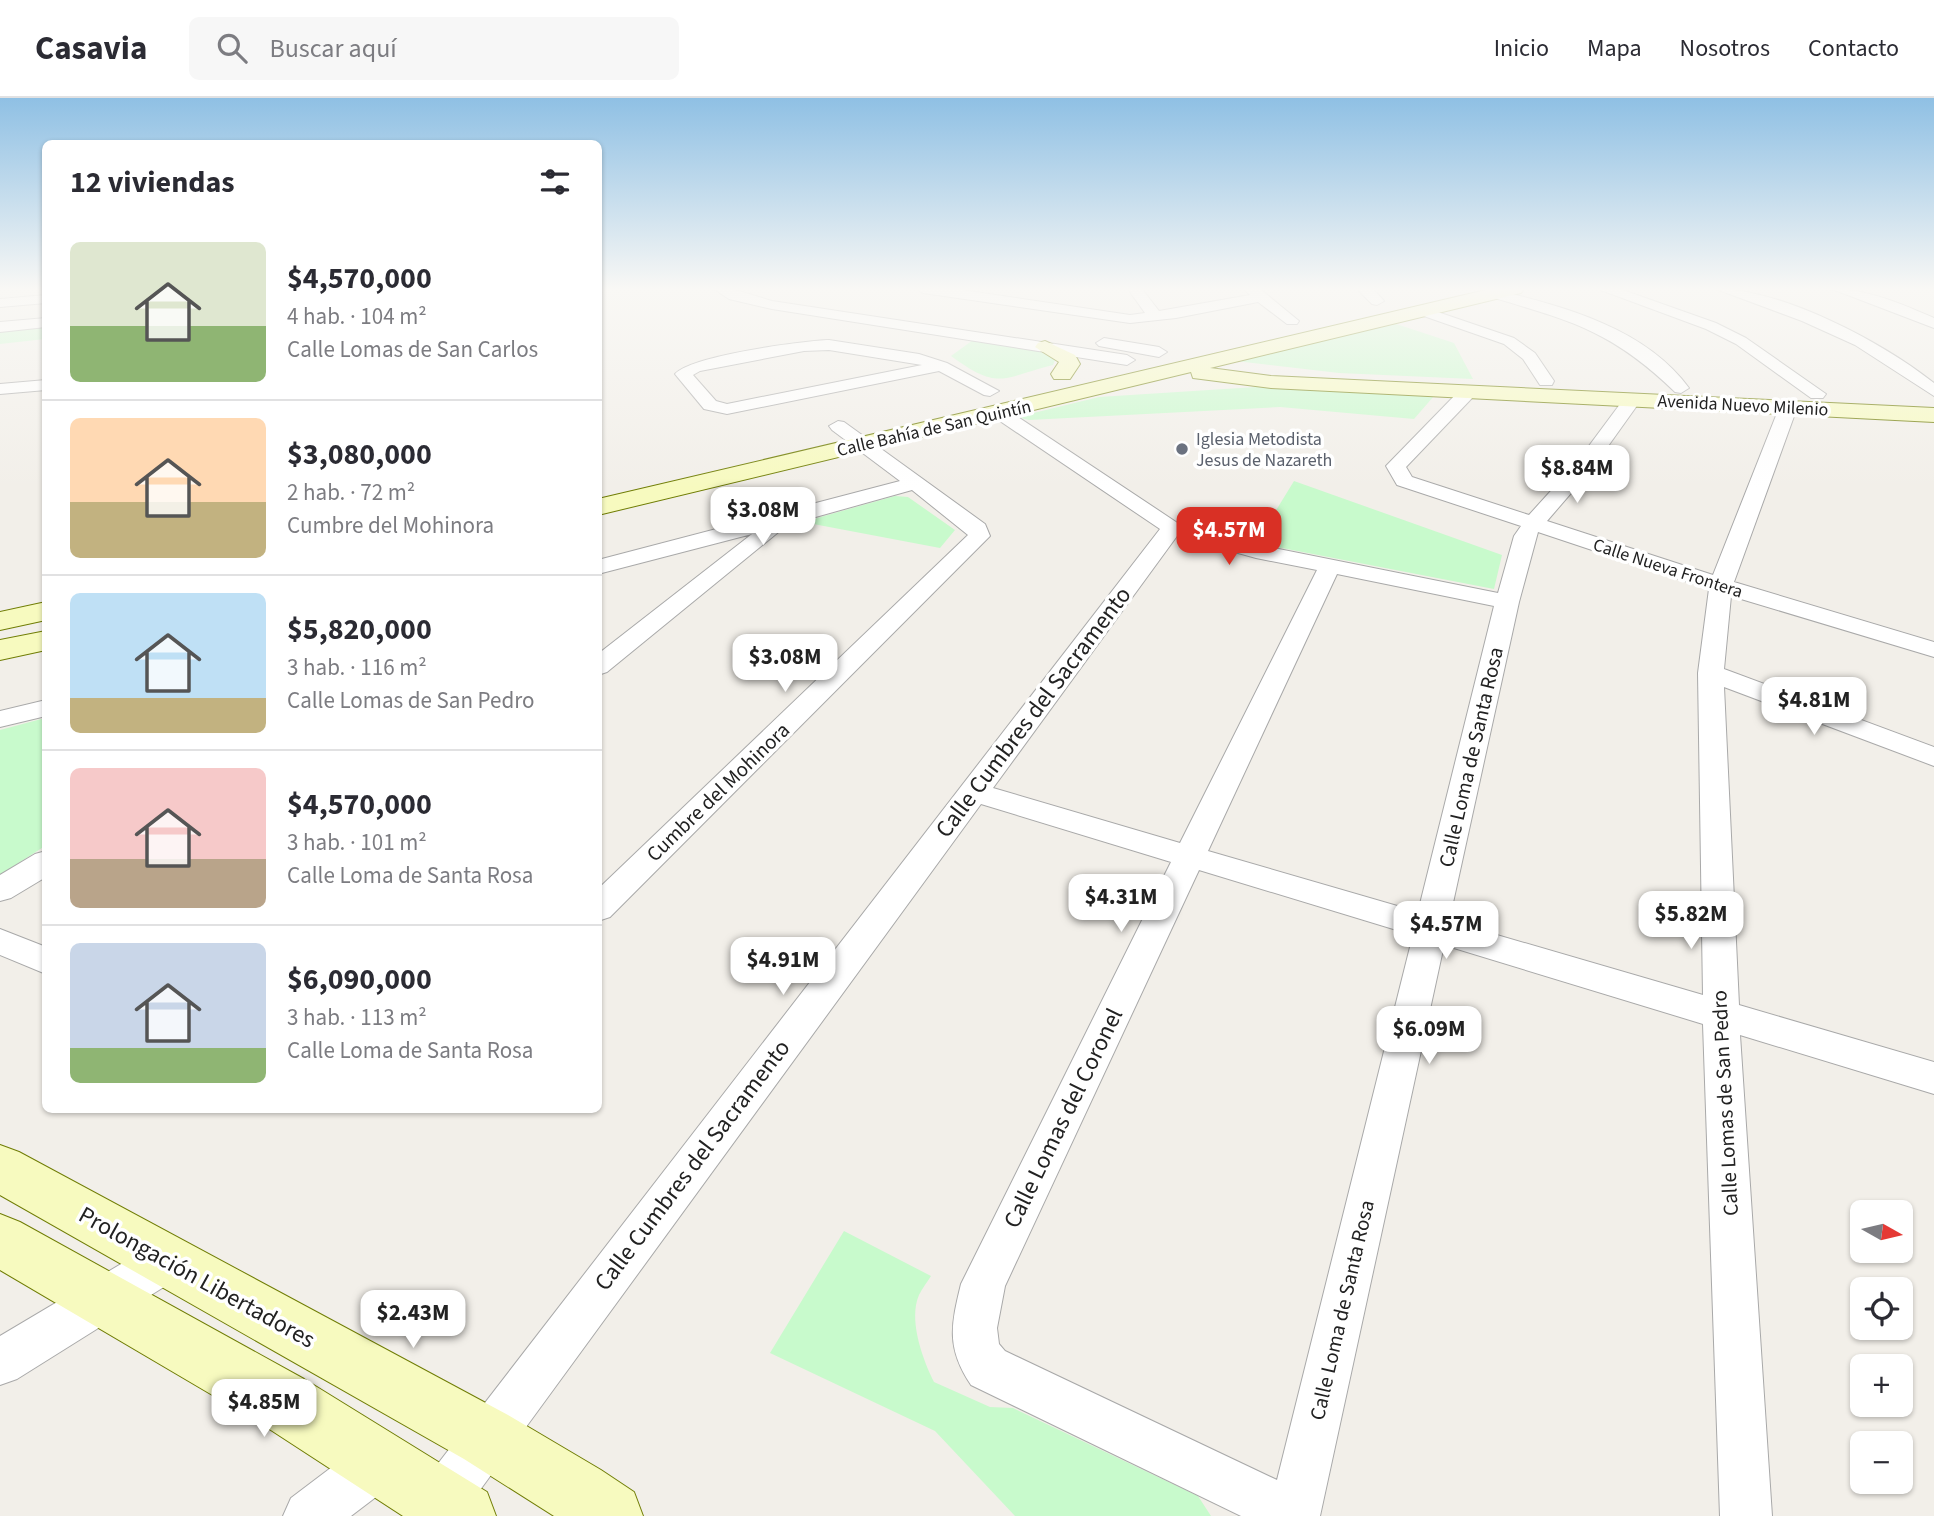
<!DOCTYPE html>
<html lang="es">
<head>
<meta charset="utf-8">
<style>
  body { margin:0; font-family:"Source Sans 3",sans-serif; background:#f7f7f7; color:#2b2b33; height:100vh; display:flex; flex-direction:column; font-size:26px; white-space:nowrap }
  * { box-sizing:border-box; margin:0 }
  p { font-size:23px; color:#7c7c81 }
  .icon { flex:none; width:38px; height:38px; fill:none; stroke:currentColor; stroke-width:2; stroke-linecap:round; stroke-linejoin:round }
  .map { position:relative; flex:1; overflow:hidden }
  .panel { position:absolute; left:42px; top:42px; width:560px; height:973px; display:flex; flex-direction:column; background:#fff; border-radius:10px; box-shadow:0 2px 5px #0004 }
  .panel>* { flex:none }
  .needle { width:46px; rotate:98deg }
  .fabs { position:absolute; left:1850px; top:1102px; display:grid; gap:14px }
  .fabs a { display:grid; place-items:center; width:63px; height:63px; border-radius:10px; background:#fff; box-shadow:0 2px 5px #0004; font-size:35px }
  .price { position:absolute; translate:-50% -60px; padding:0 16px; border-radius:14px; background:#fff; color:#222; font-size:23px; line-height:46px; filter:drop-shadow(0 2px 4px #0008) }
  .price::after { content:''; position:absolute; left:50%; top:42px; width:21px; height:16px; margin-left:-10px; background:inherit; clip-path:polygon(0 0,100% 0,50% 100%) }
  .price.current { background:#d93025; color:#fff }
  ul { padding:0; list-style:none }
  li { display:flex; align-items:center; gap:21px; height:175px; padding:0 28px }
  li+li { border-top:2px solid #e1e1e2 }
  li span { display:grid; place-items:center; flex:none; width:196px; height:140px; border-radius:10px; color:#555 }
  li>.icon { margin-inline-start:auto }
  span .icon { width:84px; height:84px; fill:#fffc; stroke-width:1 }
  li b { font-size:30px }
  h2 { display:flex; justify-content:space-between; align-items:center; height:84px; padding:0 28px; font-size:30px }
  header { display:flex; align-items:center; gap:42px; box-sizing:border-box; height:98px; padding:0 35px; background:#fff; border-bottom:2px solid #e1e1e2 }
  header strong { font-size:33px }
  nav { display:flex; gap:38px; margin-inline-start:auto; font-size:24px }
  .search { width:490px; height:63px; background:#f7f7f7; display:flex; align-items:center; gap:18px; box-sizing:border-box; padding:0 24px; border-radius:10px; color:#7c7c81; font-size:26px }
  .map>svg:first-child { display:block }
  .park { fill:#c8facc }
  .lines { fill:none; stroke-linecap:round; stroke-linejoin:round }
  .street-casing { stroke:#a9a9a9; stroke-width:2 }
  .secondary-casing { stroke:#707d05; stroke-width:2 }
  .street { fill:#fff; fill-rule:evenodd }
  .secondary { fill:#f7fabf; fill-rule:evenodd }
  .worship-dot { fill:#6b7280; stroke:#fff; stroke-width:2.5 }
  .labels { text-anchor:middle; stroke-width:7; stroke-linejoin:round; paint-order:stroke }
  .far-street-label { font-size:18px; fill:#222; stroke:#fff }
  .far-worship-label { font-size:18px; fill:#5b616d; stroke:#fff; text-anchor:start }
  .street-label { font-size:21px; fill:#222; stroke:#fff }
  .near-street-label { font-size:24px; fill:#222; stroke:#fff }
</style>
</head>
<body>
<header>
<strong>Casavia</strong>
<div class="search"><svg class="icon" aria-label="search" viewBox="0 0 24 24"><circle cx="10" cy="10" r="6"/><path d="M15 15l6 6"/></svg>Buscar aquí</div>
<nav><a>Inicio</a><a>Mapa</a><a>Nosotros</a><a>Contacto</a></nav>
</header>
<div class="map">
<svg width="1934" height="1418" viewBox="0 0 1934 1418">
  <rect width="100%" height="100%" fill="#f2efe9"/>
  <path class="park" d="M1384 222 1454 245 1473 281 1339 275 1219 261Z
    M45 227V241L0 246V232Z
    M973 242 1037 252 1055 262 1053 267C1001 280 999 293 951 258Z
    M1256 289 1434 298 1414 321 1280 309 1029 322 1017 319 1099 299Z
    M1294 383 1502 457 1494 491 1256 445Z
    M895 398 908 399 955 432 940 450 808 425 817 420Z
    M45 620V748L0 777V632Z
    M844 1133 931 1178C927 1184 922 1191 919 1197 908 1222 923 1262 934 1284L990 1309 1013 1310 1198 1398 1211 1418H1015L935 1333 770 1255Z"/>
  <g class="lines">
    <g class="street-casing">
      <path id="street" d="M714 191H732L772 203 1127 257 1135 262 1127 267 772 211 729 201Z
        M916 191H955L1130 217 1145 215 1128 191H1142L1159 213 1250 197 1244 191H1260L1299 223 1297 226H1287L1258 204 1176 220 1130 225 923 195Z
        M1357 191H1373L1384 203 1377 207 1372 206Z
        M1598 191H1620L1716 225 1746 240 1826 296 1823 300H1811L1736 246 1706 231Z
        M1716 191C1783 191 1882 244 1934 285V298L1855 247 1802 223Z
        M1832 191C1868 191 1902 206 1934 220V230Z
        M1496 192C1565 209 1645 230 1689 290L1681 295 1675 294C1612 233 1572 223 1491 199L1489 196Z
        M46 197V205L0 209V201Z
        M1423 209 1514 240 1535 255 1554 283 1552 287H1540L1523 261 1504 246 1418 216 1416 213Z
        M46 220V229L0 234V224Z
        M1104 240 1159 249 1167 254 1159 259 1099 248 1096 245Z
        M829 242 919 256 947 265 999 293 990 298 984 297 939 273 727 316 704 311 675 276C690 258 801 243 829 242ZM829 252 922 267 727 306 716 303 693 277 700 273 804 253Z
        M46 282V292L0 296V286Z
        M1468 289 1474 290 1477 294 1474 298 1406 369 1412 379 1529 417 1577 364 1626 298H1638L1641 302 1591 372 1547 423 1713 477 1779 310 1788 305 1794 306 1797 310 1734 484 1934 544V559L1731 498 1724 571 1934 649V668L1724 589 1739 907 1934 964V996L1740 937 1772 1418H1720L1703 926 1444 847 1320 1418H1241L971 1287C946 1250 951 1227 961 1186L1171 764 981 706 461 1418H422L415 1403 423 1385 1160 431 994 319 991 315 994 311H1006L1179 426 1259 447 1498 495 1514 438 1521 428 1397 387 1386 368 1462 290ZM1538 434 1709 491 1698 575 1703 897 1449 823 1519 504ZM1177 438 1256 460 1317 472 1180 745 993 690ZM1337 476 1494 508 1418 814 1208 753ZM1199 772 1413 837 1277 1382 1005 1253 999 1246 997 1230 1005 1188Z
        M838 323 844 324 985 426 990 438 610 819 598 823V791L968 437 912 392 787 427 607 574 598 577V556L752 436 598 476V462L900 383 832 332 829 328Z
        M46 602V618L0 629V613Z
        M46 753V779L11 800 0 803V777L35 756Z
        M0 831 46 849V876L0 857Z
        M168 1141 183 1147 190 1162 183 1177 17 1281 0 1287V1238L153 1147Z
        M379 1340 397 1347 404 1365 397 1383 351 1418H283L291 1400 361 1347Z"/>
    </g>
    <g class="secondary-casing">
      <path id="secondary" d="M1490 191H1524L1521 195 1210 270 1271 278 1934 310V324L1271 290 1201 281 1193 280 1191 274 598 417V401Z
        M1045 243 1075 257 1080 266 1070 281H1054L1051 276 1059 264 1035 249 1038 245Z
        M46 504V522L0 532V514Z
        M46 533V552L0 562V542Z
        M0 1047 19 1054 508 1317 601 1372 634 1394 643 1418H554L464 1361 0 1097Z
        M0 1116 20 1124 304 1281 487 1394 496 1418H403L260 1325 0 1172Z"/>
    </g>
    <use href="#street" class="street"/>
    <use href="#secondary" class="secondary"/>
  </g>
  <linearGradient id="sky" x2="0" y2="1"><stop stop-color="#8fc0e4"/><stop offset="0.49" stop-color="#f9f8f5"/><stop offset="1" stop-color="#f9f8f5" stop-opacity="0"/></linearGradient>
  <rect width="1934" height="390" fill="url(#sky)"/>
  <circle class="worship-dot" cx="1182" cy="351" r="7"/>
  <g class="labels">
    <g class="far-street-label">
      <text transform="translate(1743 307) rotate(3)" y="6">Avenida Nuevo Milenio</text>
      <text transform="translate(934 330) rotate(-13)" y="6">Calle Bahía de San Quintín</text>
      <text transform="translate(1668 470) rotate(18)" y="6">Calle Nueva Frontera</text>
    </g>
    <g class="far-worship-label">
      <text x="1196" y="347">Iglesia Metodista<tspan x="1196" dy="21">Jesus de Nazareth</tspan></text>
    </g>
    <g class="street-label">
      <text transform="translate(1471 659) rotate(-77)" y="7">Calle Loma de Santa Rosa</text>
      <text transform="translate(718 694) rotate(-44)" y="7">Cumbre del Mohinora</text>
      <text transform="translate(1725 1005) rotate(-93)" y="7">Calle Lomas de San Pedro</text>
      <text transform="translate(1342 1212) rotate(-77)" y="7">Calle Loma de Santa Rosa</text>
    </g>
    <g class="near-street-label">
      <text transform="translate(1033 614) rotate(-53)" y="8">Calle Cumbres del Sacramento</text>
      <text transform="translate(1063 1020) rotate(-64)" y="8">Calle Lomas del Coronel</text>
      <text transform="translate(692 1067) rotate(-53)" y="8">Calle Cumbres del Sacramento</text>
      <text transform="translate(197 1179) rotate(29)" y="8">Prolongación Libertadores</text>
    </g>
  </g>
</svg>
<div class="fabs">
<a><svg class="needle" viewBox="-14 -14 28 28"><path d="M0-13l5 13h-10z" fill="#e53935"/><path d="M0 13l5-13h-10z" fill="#7c7c81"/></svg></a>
<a><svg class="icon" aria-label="locate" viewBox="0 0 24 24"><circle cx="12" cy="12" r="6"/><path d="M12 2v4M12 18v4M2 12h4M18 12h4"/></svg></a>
<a>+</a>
<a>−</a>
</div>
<b class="price" style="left:1577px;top:407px">$8.84M</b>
<b class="price" style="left:763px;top:449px">$3.08M</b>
<b class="price current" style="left:1229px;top:469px">$4.57M</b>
<b class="price" style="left:785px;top:596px">$3.08M</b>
<b class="price" style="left:1814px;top:639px">$4.81M</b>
<b class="price" style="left:1121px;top:836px">$4.31M</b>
<b class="price" style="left:1691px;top:853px">$5.82M</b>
<b class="price" style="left:1446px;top:863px">$4.57M</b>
<b class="price" style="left:783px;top:899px">$4.91M</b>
<b class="price" style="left:1429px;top:968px">$6.09M</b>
<b class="price" style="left:413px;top:1252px">$2.43M</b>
<b class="price" style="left:264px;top:1341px">$4.85M</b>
<section class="panel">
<h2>12 viviendas<svg class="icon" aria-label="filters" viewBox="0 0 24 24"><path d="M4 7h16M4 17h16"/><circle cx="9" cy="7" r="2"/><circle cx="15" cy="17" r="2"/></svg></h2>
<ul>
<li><span style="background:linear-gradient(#dfe7d0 60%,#8fb573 0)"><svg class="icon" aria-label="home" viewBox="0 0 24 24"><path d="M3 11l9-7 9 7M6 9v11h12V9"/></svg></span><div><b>$4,570,000</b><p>4 hab. · 104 m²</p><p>Calle Lomas de San Carlos</p></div></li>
<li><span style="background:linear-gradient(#ffd9b3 60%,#c2b280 0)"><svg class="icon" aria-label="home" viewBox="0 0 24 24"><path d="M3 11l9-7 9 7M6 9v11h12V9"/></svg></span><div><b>$3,080,000</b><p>2 hab. · 72 m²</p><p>Cumbre del Mohinora</p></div></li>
<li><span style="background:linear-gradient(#bfe0f5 75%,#c2b280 0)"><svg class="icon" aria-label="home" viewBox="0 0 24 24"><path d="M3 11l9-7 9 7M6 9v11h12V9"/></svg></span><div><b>$5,820,000</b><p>3 hab. · 116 m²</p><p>Calle Lomas de San Pedro</p></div></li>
<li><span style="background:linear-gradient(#f6c9c9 65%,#b9a48a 0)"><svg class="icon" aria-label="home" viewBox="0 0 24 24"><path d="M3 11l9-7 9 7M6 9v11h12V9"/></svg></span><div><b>$4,570,000</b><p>3 hab. · 101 m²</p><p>Calle Loma de Santa Rosa</p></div></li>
<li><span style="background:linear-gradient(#c9d6e8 75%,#8fb573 0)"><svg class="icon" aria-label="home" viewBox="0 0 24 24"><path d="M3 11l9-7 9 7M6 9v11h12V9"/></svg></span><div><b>$6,090,000</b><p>3 hab. · 113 m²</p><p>Calle Loma de Santa Rosa</p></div></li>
</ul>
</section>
</div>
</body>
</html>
